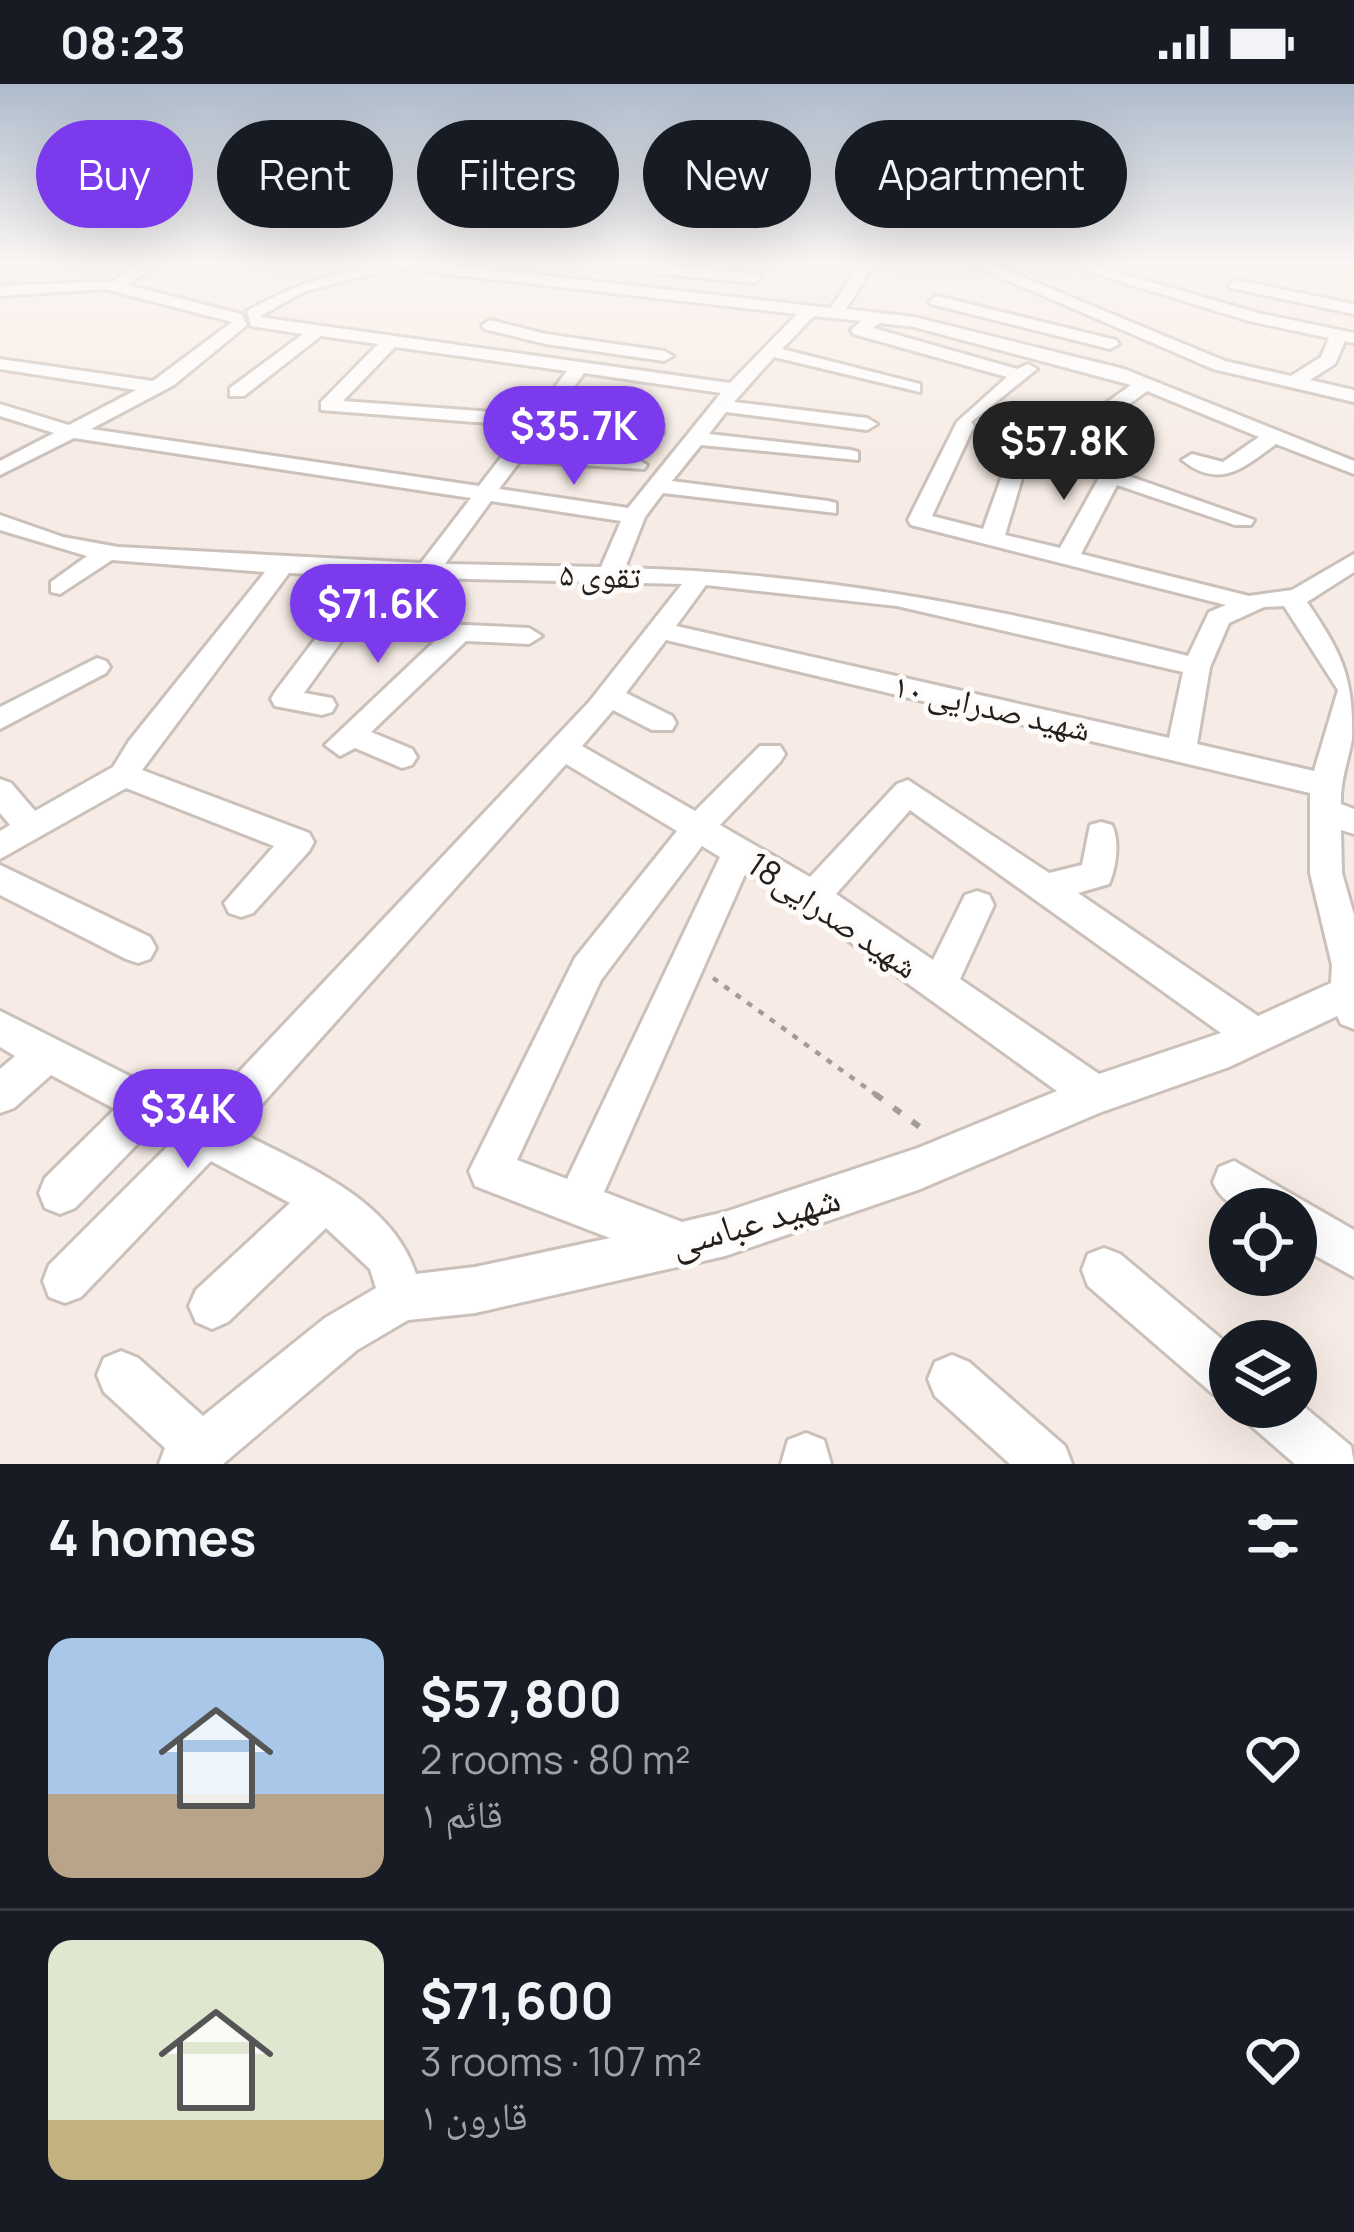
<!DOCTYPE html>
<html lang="en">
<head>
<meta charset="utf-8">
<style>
  body { margin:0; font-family:Manrope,"Noto Naskh Arabic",sans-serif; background:#20242c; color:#f1f3f6; height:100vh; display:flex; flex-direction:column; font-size:45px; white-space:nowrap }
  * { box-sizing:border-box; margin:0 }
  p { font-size:39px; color:#9ea1a6 }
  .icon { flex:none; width:66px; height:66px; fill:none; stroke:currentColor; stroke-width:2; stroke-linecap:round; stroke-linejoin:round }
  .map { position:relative; height:1380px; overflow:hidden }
  .details { display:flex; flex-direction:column; background:#171b24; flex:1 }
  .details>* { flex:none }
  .banner { position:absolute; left:36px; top:36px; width:1284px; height:108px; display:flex; gap:24px }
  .tools { position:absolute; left:1209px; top:1104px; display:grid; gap:24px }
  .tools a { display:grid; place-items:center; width:108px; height:108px; border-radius:50%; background:#171b24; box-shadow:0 12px 48px #0002; font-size:60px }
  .price { position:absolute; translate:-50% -102px; padding:0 27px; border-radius:42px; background:#7c3aed; color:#fff; font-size:39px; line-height:78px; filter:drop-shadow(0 3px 6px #0008) }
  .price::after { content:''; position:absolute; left:50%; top:72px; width:36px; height:27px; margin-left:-18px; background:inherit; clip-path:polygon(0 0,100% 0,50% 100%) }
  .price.selected { background:#222; color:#fff }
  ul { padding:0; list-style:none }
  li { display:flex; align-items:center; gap:36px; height:300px; padding:0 48px }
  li+li { border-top:3px solid #363941 }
  li span { display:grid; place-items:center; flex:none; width:336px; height:240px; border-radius:24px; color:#555 }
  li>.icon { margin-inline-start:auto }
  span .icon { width:144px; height:144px; fill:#fffc; stroke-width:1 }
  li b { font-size:51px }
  h2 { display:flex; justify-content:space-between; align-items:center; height:144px; padding:0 48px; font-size:51px }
  .tag { padding:0 42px; border-radius:54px; background:#171b24; box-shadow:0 12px 48px #0002; font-size:42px; line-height:108px }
  .tag.selected { background:#7c3aed; color:#fff }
  .status { display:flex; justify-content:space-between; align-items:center; height:84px; padding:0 60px; background:#171b24; direction:ltr }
  .status svg { height:33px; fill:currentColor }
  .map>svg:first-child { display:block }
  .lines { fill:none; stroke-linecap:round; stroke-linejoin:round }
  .minor-casing { stroke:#cbc1ba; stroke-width:6 }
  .path-far1 { stroke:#a49c97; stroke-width:4.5; stroke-dasharray:6 8; stroke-linecap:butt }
  .path { stroke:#a49c97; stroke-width:6; stroke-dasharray:9 14; stroke-linecap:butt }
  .minor { fill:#fff; fill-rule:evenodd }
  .labels { text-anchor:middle; stroke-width:10; stroke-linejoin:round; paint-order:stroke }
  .street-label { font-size:33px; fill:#24201e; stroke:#fefcfa }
  .near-street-label { font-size:39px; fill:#24201e; stroke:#fefcfa }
</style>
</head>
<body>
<div class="status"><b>08:23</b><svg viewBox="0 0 49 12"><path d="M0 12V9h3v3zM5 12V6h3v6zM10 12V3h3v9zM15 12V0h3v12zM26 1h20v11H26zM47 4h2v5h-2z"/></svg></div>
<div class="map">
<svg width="1354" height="1380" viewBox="0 0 1354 1380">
  <rect width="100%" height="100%" fill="#f7ece5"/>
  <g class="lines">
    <g class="minor-casing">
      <path id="minor" d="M140 179H158L128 201 241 230 247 241 174 301 91 345 479 402 525 342 321 326V318L378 260 321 252 244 312H230V304L303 250 251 242 247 227C307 193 365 179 434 179L831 224 860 179H875L846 225 914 233 1124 285 1354 377V390L1276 360C1243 384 1220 406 1182 376L1192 370 1223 378 1259 353 1147 307 1098 343H1084V335L1131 301 914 243 880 239 873 244 1017 285 1028 280 1037 285 971 338 974 342 932 432 983 445 1006 381 1023 377 1026 381 1005 451 1060 464 1099 394 1067 383V375L1074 373 1254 436 1251 441H1235L1117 401 1081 470 1249 512 1292 506 1354 470V488L1307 518C1340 567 1354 591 1352 655 1348 678 1340 697 1341 720L1354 725V750L1341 746 1342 789 1354 831V945L1341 940 1337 932 1229 983 1099 1029 918 1106 725 1172 475 1229 408 1236 357 1266 223 1380H159L165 1364 104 1308 97 1291 104 1274 121 1267 138 1274 203 1332 325 1234 376 1204 370 1185 326 1144 228 1238 212 1245 196 1238 189 1222 196 1206 290 1119 211 1077 81 1213 65 1219 49 1213 43 1197 49 1181 174 1056 152 1045 75 1124 60 1130 45 1124 39 1109 45 1094 115 1025 51 991 14 1024 0 1029V985L15 972 0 963V927L201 1028 589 618 682 500 387 493 356 536 529 544 542 552 529 560 466 557 371 648 412 665 417 673 412 681 402 684 355 664 340 672 325 661 436 556 345 552 304 609 332 614 336 621 332 628 322 631 275 622 271 615 275 608 363 492 289 489 142 686 309 749 314 758 309 767 253 829 241 833 229 829 224 819 274 762 126 704 0 775V747L10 741 0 729V695L11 699 35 727 113 683 129 657 265 488 112 476 60 510 51 508V498L87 472 0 446V431L63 453 118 463 421 479 471 414 74 354 0 391V377L54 349 0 332V320L69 341 136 306 0 285V275L153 297 232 238 105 205 0 212V202L113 197ZM395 184 797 230 730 299 259 233 305 207ZM814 232 861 237 851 246 853 250 1007 293 957 338 908 436 911 441 1226 521 1209 528 1188 572C999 524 821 489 625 484L645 433 663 409 836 429V419L828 417 672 397 701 361 858 376V368L851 366 709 350 726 328 867 346 877 340 867 334 734 318 774 273 920 308V300L782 265ZM395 263 567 287 534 331 343 317ZM584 289 721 309 628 424 499 405 520 377 644 385 647 381 637 375 529 365 545 343 663 349V341L656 339 553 332ZM491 417 621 437 601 483 445 480ZM706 501 897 522 1183 588 1169 654 676 542ZM1284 522 1338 606 1314 687 1197 660 1210 583 1229 539 1264 523ZM666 556 1310 709V789L1332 881 1331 899 1258 932 1078 809 1109 800C1116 784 1120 757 1112 741L1101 738 1090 741 1082 781 1049 789 908 696 897 700 810 793 720 741 780 678 785 670 780 662H760L695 727 582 662 613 626 652 646H672L676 639 672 632 626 609ZM566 680 677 747 575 874 469 1087 475 1102 610 1154 475 1183 416 1190C391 1114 305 1082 238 1047ZM910 726 1221 949 1099 990 960 895 994 821 989 811 977 807 965 811 933 876 836 810ZM702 762 720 773 567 1095 517 1076 601 896ZM746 788 792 816 1057 1007 918 1064 725 1128 682 1138 604 1108Z
        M638 179 754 189 762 194 754 199 643 188 635 183Z
        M968 179H989L1225 277 1291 292 1321 273 1329 254 1249 237 1060 179H1085L1258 229 1354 249V259L1345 257 1335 280 1310 296 1354 306V318L1213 285Z
        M1237 196 1354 220V230L1231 204 1229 201Z
        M937 212 1116 256 1119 260 1110 265 931 220 929 217Z
        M490 236 546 250 664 267 673 272 664 277 546 260 484 245 482 241Z
        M97 574 106 577 110 583 106 589 0 645V623Z
        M0 781 150 853 156 864 150 875 138 879 126 875 0 811Z
        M1234 1077 1354 1146V1193L1296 1161V1125C1264 1125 1227 1133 1213 1098L1219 1083Z
        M1104 1164 1120 1170 1230 1262V1317L1213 1310 1088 1202 1082 1186 1088 1170Z
        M952 1271 969 1278 1065 1362 1072 1380H1010L935 1312 928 1295 935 1278Z
        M1296 1316 1351 1362 1354 1380H1295L1249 1340 1242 1323H1296Z
        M806 1349 824 1356 831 1380H781L788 1356Z"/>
    </g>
    <path class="path-far1" d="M713 894 879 1013"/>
    <path class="path" d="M875 1010 928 1049"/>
    <use href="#minor" class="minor"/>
  </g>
  <linearGradient id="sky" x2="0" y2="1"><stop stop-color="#aebbcc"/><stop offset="0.48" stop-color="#fbf6f3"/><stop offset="1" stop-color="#fbf6f3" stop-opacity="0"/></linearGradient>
  <rect width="1354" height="373" fill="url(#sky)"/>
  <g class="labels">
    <g class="street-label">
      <text transform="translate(600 491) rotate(2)" y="12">تقوی ۵</text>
      <text transform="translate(992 623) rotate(13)" y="12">شهید صدرایی ۱۰</text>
      <text transform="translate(833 831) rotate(34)" y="12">شهید صدرایی18</text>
    </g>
    <g class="near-street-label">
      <text transform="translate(755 1136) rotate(-16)" y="14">شهید عباسی</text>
    </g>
  </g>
</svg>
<div class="tools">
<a><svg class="icon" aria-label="locate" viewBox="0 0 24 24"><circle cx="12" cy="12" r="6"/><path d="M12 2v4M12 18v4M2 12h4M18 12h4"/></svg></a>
<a><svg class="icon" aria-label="layers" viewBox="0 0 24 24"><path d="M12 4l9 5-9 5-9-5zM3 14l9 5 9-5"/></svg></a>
</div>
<b class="price" style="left:574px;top:404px">$35.7K</b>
<b class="price selected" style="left:1064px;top:419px">$57.8K</b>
<b class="price" style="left:378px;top:582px">$71.6K</b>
<b class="price" style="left:188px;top:1087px">$34K</b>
<div class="banner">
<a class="tag selected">Buy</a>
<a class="tag">Rent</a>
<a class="tag">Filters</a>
<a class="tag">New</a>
<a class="tag">Apartment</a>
</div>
</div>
<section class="details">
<h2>4 homes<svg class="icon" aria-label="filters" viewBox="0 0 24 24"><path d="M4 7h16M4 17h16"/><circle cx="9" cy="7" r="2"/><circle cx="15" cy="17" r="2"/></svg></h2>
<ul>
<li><span style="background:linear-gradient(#a9c7e8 65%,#b9a48a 0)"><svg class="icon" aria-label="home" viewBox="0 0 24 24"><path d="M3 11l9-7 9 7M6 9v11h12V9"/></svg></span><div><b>$57,800</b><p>2 rooms · 80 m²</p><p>قائم ۱</p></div><svg class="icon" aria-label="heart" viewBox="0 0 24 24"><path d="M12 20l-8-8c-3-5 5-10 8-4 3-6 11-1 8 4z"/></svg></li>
<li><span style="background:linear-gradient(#dfe7d0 75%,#c2b280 0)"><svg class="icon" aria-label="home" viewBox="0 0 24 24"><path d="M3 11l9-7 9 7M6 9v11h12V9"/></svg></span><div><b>$71,600</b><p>3 rooms · 107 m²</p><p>قارون ۱</p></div><svg class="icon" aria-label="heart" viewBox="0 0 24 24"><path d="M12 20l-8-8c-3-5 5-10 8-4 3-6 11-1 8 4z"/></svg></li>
</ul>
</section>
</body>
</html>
